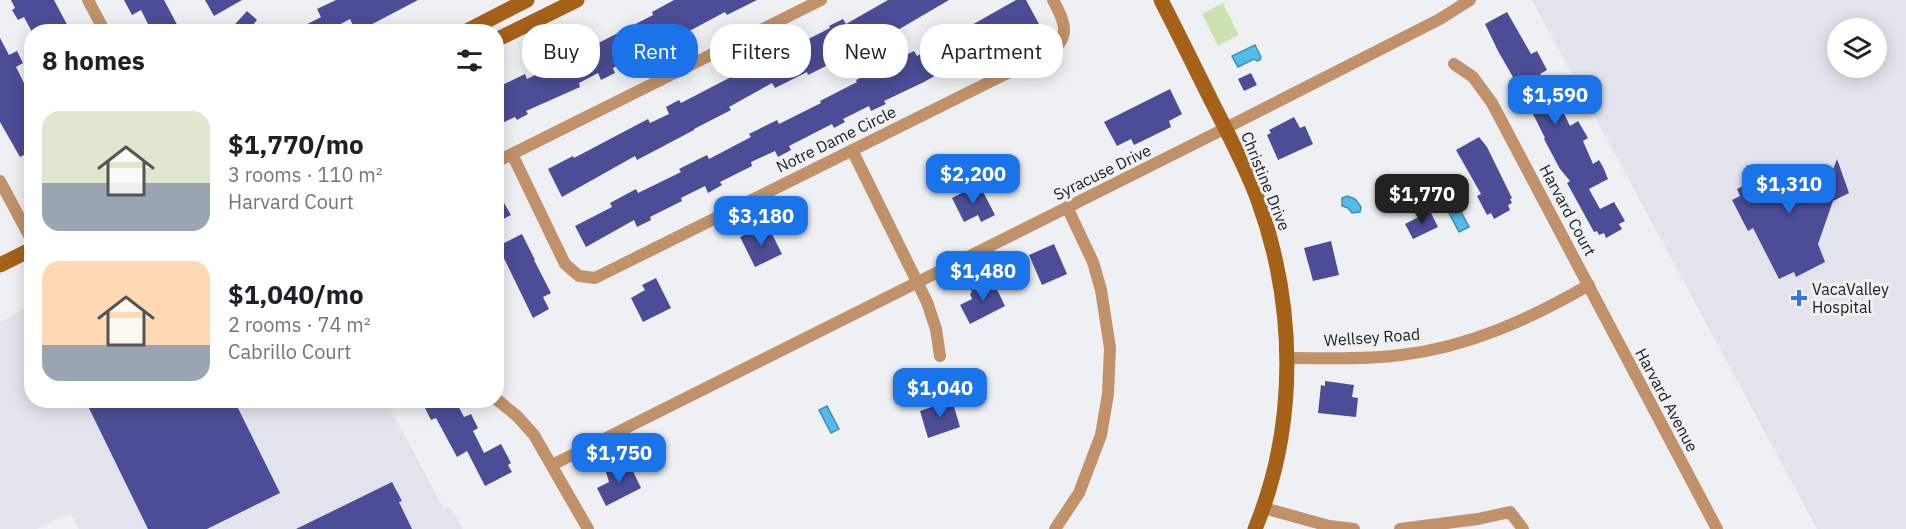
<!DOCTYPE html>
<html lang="en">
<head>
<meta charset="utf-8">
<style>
  body { margin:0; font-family:"IBM Plex Sans",sans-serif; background:#f2f2f2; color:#202124; height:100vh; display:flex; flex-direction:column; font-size:22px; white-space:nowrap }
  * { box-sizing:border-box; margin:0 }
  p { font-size:20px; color:#757577 }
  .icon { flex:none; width:33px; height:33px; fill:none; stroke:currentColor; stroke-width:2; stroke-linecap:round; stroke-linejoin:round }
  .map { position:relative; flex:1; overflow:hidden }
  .sheet { position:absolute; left:24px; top:24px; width:480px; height:384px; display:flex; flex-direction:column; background:#fff; border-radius:24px; box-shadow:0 3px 15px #0003 }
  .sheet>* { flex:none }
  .guide { position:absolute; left:522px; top:24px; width:570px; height:54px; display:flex; gap:12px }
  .fabs { position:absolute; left:1827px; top:18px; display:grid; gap:12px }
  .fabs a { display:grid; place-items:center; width:60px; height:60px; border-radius:50%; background:#fff; box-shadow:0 3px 15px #0003; font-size:30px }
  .price { position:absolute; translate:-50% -51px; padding:0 14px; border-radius:12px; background:#1a73e8; color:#fff; font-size:20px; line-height:39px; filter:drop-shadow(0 2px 3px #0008) }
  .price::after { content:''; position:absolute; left:50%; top:36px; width:18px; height:14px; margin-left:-9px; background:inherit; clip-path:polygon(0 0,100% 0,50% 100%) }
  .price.active { background:#222; color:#fff }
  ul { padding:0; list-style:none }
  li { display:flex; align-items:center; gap:18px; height:150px; padding:0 18px }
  li span { display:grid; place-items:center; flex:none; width:168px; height:120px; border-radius:18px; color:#555 }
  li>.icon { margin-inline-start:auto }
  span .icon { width:72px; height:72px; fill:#fffc; stroke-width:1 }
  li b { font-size:26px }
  h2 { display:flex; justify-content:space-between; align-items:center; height:72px; padding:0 18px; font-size:26px }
  .tag { padding:0 21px; border-radius:24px; background:#fff; box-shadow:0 3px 15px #0003; font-size:21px; line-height:54px }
  .tag.active { background:#1a73e8; color:#fff }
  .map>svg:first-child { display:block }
  .built { fill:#e2e3ed; fill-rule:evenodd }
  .green { fill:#cde3af }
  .water { fill:#52bcea; stroke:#438eae; stroke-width:1.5 }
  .building { fill:#4c4d96 }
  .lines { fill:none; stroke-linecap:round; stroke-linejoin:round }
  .street { stroke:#c19169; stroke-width:12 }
  .secondary { stroke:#a66119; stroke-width:15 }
  .poi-dot { fill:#3776e4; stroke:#eff0f3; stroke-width:2 }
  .labels { text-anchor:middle; stroke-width:6; stroke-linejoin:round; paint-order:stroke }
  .street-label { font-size:16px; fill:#212122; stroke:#eff0f3 }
  .poi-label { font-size:16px; fill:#212122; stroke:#eff0f3; text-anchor:start }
</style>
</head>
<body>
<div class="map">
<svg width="1906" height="529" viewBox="0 0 1906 529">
  <rect width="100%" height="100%" fill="#eff0f3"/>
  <path class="built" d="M1532 0H1906V529H1817ZM1838 28H1876V68H1838Z
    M31 305 32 400 386 401 444 509 450 507 463 529H79L70 513 37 529H0V322Z"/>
  <path class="green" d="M1223 3 1239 35 1218 46 1202 14Z"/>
  <path class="water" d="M1255 45 1261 57 1260 60 1257 61 1254 59 1238 67 1232 56Z
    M1347 196 1355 199 1361 207 1360 212 1352 213 1348 208 1342 206V198Z
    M1458 206 1469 227 1459 232 1448 211Z
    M827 406 839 429 831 433 819 410Z"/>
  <path class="building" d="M11 0H54L71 32H32L24 17 18 20 12 10 15 8Z
    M124 0H164L181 32H152L141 10 132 15Z
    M205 0H242L214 16Z
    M336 0H418L363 29 362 26 355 30 350 19 326 32H292L321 17 317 9Z
    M674 0H757L727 15 725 12 680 36 681 38 651 53V55L641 60 638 56 613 68 615 73 601 80 598 73 579 83 580 87 526 111 528 114 517 120 515 117 496 126V93L502 90 500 86 525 74 527 79 575 55 653 15 652 12Z
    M888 0H949L879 41 878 40 808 75 807 72 775 88 772 83 729 107 731 110 694 129V130L637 160 635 156 562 197 548 169 573 156 574 158 648 119 650 123 669 114 666 107 679 100 681 103 731 77 747 66 748 68 787 50 830 28 829 26 843 19 846 24Z
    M1016 0H1026L1039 24 1012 38 1011 35 983 49 985 54 974 59 972 55 924 82 884 101 886 104 871 111 869 106 843 119 845 122 834 128 832 124 789 146 791 150 778 157 775 151 751 162 752 166 720 182 722 185 708 193 705 186 681 198 682 201 650 217 651 220 637 227 634 220 586 247 575 226 612 207 610 203 636 189 638 193 681 172 679 169 707 155 709 159 751 137 749 134 777 120 779 124 821 103 820 101 857 82 856 80 914 51 917 56Z
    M247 11 257 20 247 32H228Z
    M1507 12 1531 54 1537 51 1547 70 1540 74 1554 93 1570 126 1578 121 1588 138 1583 141 1593 164 1599 160 1603 167 1608 179 1589 189 1600 209 1614 202 1625 221 1619 224 1622 229 1606 238 1604 233 1599 235 1597 231 1594 232 1567 183 1570 181 1560 169 1544 139 1545 138 1529 106 1528 107 1522 97 1521 91 1498 51 1485 24Z
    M0 38 9 55 17 51 23 63 16 67 32 99V151L20 157 0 122Z
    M1251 73 1257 85 1244 91 1238 79Z
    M1170 89 1182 114 1169 121 1171 127 1134 145 1131 139 1117 146 1104 122Z
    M1294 117 1300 128 1305 126 1313 144 1278 160 1267 135 1271 133 1269 130Z
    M1479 137 1487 147 1512 198 1510 199 1512 203 1508 205 1510 210 1494 219 1491 213 1487 215 1477 196 1481 194 1456 150Z
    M1837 159 1849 193 1833 201 1818 244 1825 262 1796 277 1794 272 1779 279 1753 228 1748 231 1732 200 1740 196 1737 189 1755 180 1746 165 1769 173 1783 166 1828 183Z
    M979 184 995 215 981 222 978 215 964 222 952 198Z
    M496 189 511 215 496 223Z
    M1430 211 1438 227 1413 239 1405 224Z
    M754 230 757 236 770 230 782 254 755 267 740 237Z
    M522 234 535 260H534L551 293 543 297 549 309 533 318 498 246Z
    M1331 241 1339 275 1313 281 1304 248Z
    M1054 244 1067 274 1042 285 1029 255Z
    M656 278 671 308 643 322 631 298 645 290 642 285Z
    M992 279 1005 306 970 324 960 305 972 299 970 294 972 292 970 289Z
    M1325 381 1354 385 1352 397 1358 398 1356 417 1318 413 1321 385 1325 386Z
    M85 400H234L280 493 207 529H148Z
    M421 400H455L464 417 471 414 478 428 473 431 484 453 501 444 511 463 508 465 512 472 485 486 467 451 457 457 436 418 431 420Z
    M952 400 960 427 928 438 920 411Z
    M628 461 641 488 606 506 597 488 609 482 606 472Z
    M392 482 402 501 399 502 412 529H296Z"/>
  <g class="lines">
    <path class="street" d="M88 0 105 32
      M1454 64 1473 77 1492 103 1717 529
      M852 150 927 302 936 329 940 356
      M512 154 565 264 579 276 595 278 1050 52C1073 36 1063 19 1053 0
      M496 162 821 0
      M0 181 32 241
      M1287 358C1323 358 1366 360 1401 355 1469 347 1530 319 1589 285
      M496 399 517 416 534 435 588 529
      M552 465 1208 137 1440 19 1470 0
      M1264 508 1329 526 1354 529
      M1055 529 1079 493 1101 435 1108 394 1110 348 1101 290 1093 262 1067 207
      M1400 529 1478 519 1510 512 1523 529"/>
    <path class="secondary" d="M1161 0C1179 35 1196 70 1214 106 1230 137 1246 168 1258 200 1296 305 1298 425 1255 529
      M465 32 527 0
      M496 40 577 0
      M0 265 32 249"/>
  </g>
  <path class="poi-dot" d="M1796 289h6v6h6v6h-6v6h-6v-6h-6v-6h6z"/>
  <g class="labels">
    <g class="street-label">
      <text transform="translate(836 139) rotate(-26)" y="6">Notre Dame Circle</text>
      <text transform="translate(1102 172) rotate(-26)" y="6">Syracuse Drive</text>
      <text transform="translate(1266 181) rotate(68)" y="6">Christine Drive</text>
      <text transform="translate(1568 210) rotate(62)" y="6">Harvard Court</text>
      <text transform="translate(1372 337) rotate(-4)" y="6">Wellsey Road</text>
      <text transform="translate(1667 400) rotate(62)" y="6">Harvard Avenue</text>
    </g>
    <g class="poi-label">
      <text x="1812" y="295">VacaValley<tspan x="1812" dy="18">Hospital</tspan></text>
    </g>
  </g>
</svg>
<div class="fabs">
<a><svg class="icon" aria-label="layers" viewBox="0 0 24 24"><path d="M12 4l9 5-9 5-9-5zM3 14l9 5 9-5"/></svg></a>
</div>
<b class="price" style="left:1555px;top:126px">$1,590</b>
<b class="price" style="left:973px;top:205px">$2,200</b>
<b class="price" style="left:1789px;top:215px">$1,310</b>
<b class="price active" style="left:1422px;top:225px">$1,770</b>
<b class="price" style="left:761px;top:247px">$3,180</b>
<b class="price" style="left:983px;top:302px">$1,480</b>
<b class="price" style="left:940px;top:419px">$1,040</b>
<b class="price" style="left:619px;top:484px">$1,750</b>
<div class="guide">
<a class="tag">Buy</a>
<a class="tag active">Rent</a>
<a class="tag">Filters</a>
<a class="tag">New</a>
<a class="tag">Apartment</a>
</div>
<section class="sheet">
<h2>8 homes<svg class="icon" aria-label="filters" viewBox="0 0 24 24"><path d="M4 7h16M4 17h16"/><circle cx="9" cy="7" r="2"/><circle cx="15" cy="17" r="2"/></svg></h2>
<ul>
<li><span style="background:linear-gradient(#dfe7d0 60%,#9aa5b1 0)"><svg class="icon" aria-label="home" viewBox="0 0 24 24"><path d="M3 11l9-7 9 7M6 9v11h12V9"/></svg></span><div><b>$1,770/mo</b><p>3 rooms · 110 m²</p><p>Harvard Court</p></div></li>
<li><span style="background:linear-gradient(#ffd9b3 70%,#9aa5b1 0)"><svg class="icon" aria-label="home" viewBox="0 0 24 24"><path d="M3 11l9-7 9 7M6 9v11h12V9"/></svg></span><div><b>$1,040/mo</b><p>2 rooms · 74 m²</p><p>Cabrillo Court</p></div></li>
</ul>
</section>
</div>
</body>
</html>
